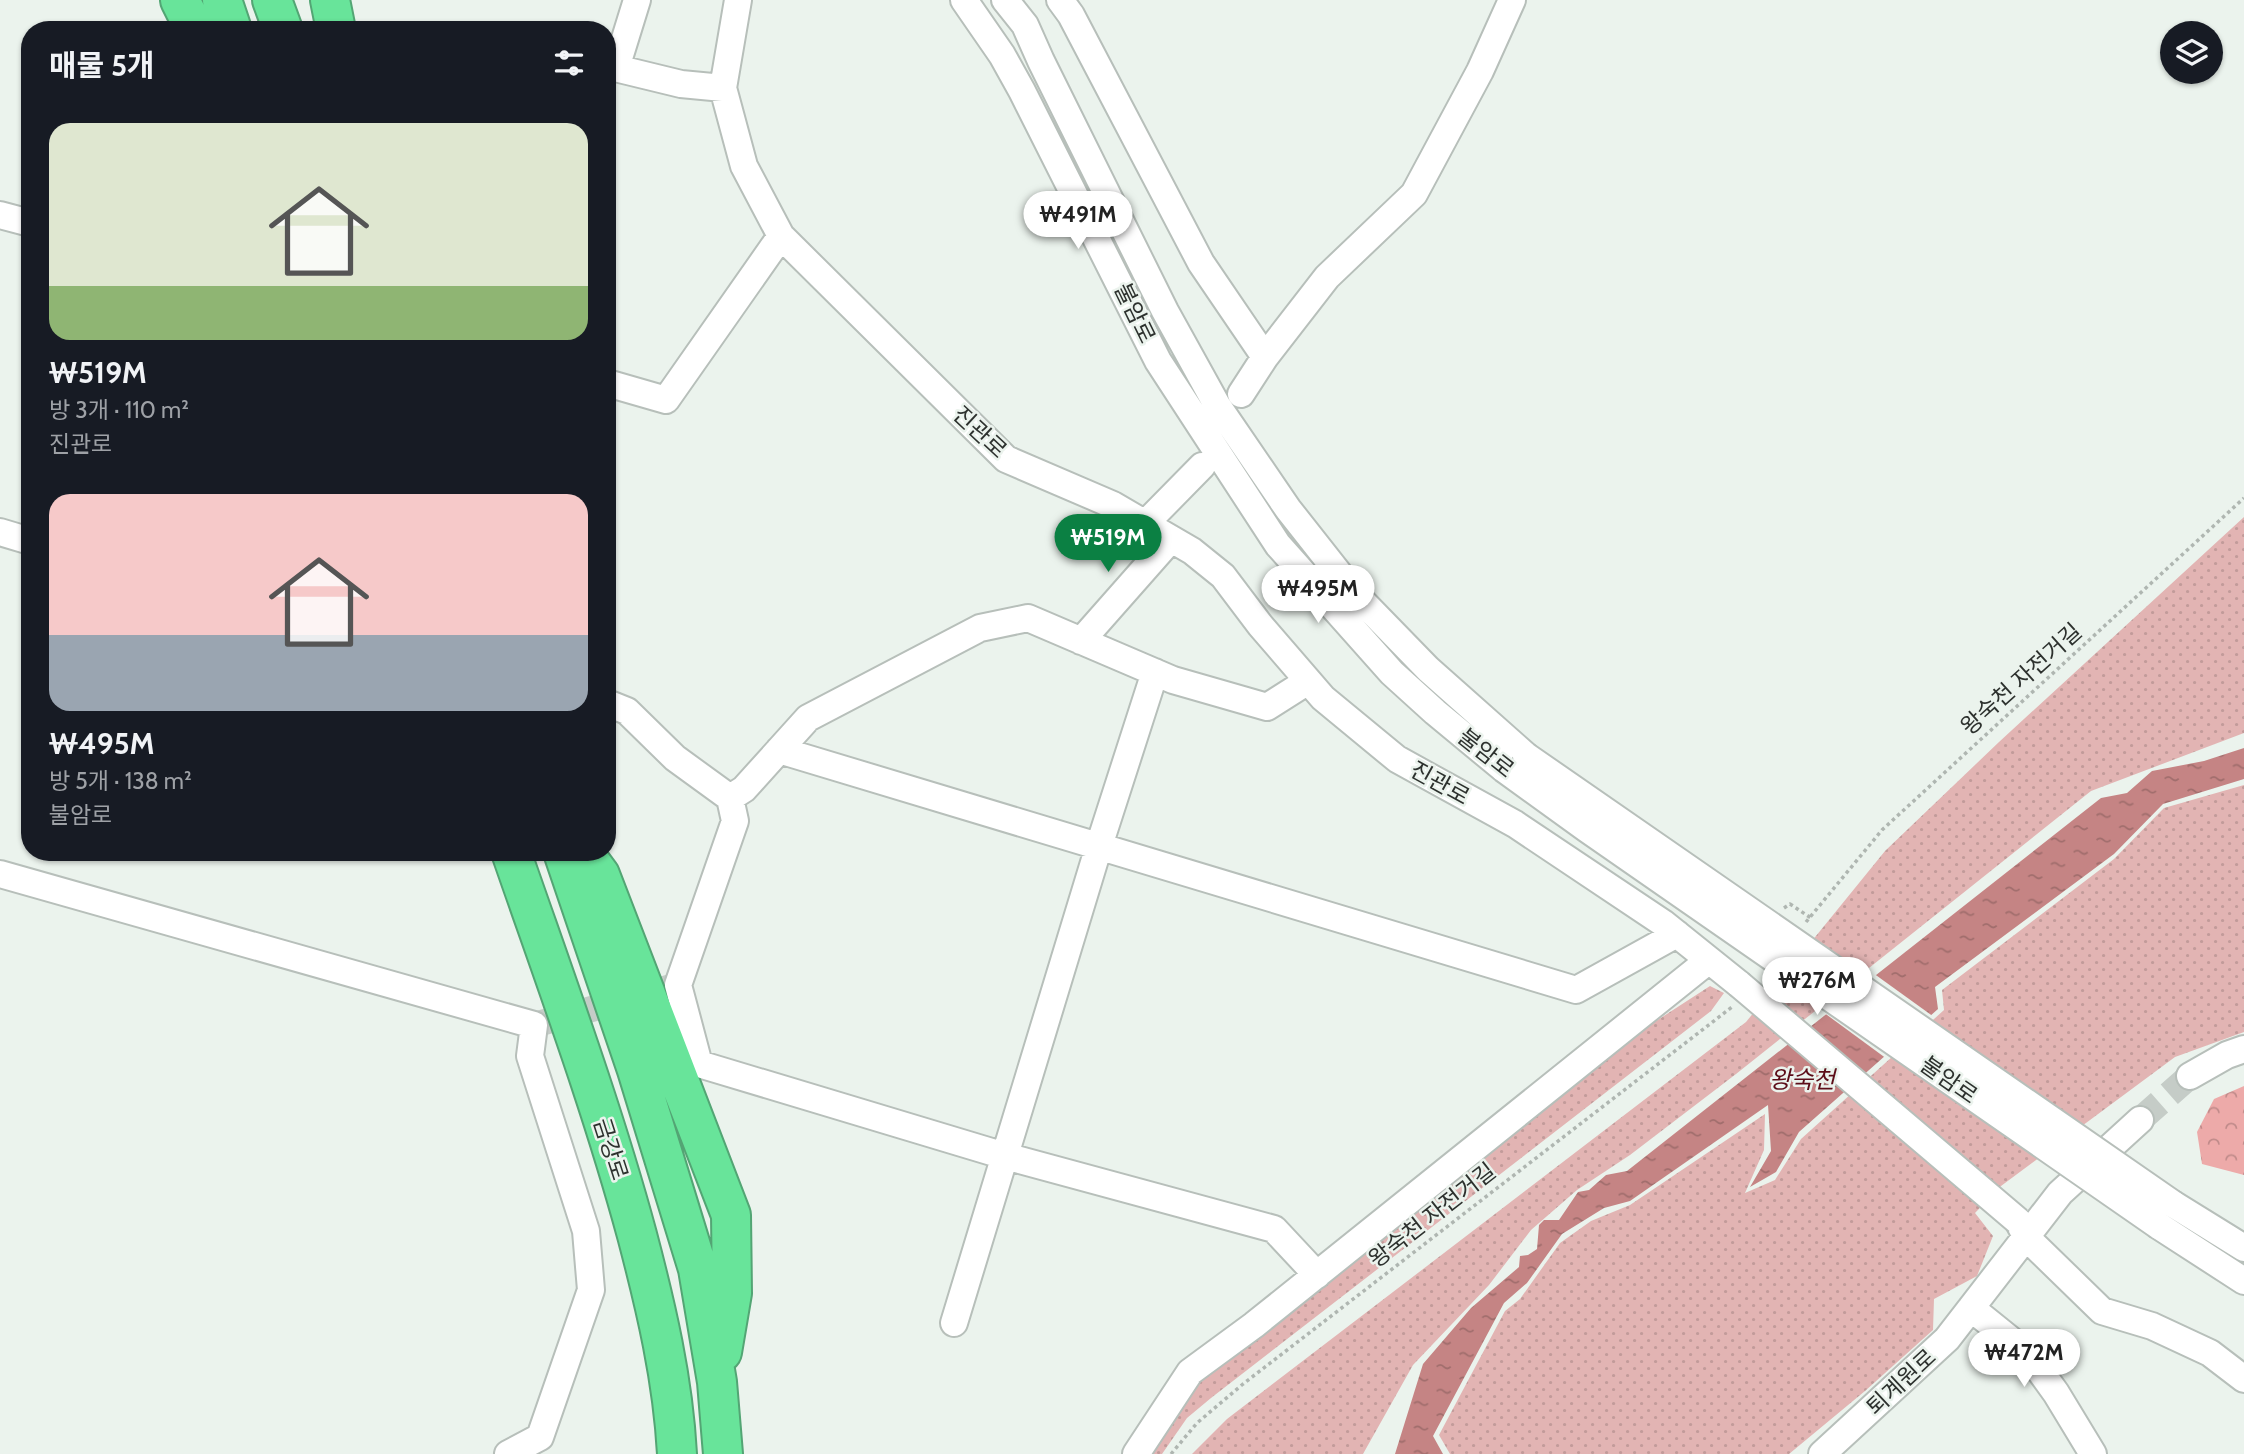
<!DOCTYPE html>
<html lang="ko">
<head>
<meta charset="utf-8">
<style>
  body { margin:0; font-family:Cabin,"Noto Sans KR",sans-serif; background:#20242c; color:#f1f3f6; height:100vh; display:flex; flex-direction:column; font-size:26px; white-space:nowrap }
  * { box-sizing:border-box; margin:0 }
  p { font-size:23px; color:#9ea1a6 }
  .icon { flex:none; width:38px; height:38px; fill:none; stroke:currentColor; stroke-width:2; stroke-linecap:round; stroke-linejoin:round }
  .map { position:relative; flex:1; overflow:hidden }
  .sheet { position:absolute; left:21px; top:21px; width:595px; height:840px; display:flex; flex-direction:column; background:#171b24; border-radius:28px; box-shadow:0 2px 5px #0004 }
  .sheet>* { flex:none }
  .buttons { position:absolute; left:2160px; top:21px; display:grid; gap:14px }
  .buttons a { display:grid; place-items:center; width:63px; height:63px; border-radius:50%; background:#171b24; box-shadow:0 2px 5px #0004; font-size:35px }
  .price { position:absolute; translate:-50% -60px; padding:0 16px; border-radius:24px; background:#fff; color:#222; font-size:23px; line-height:46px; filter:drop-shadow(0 2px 4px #0008) }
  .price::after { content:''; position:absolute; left:50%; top:42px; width:21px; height:16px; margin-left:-10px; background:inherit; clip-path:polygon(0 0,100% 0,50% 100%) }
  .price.active { background:#0b8043; color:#fff }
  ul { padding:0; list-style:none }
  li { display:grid; align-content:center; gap:14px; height:371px; padding:0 28px }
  li span { display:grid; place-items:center; height:217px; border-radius:21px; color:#555 }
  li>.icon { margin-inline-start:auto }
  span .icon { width:126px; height:126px; fill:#fffc; stroke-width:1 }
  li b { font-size:30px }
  h2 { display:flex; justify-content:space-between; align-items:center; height:84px; padding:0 28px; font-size:30px }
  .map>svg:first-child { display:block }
  .grass { fill:url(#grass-dots) }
  .forest { fill:url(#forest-crowns) }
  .water { fill:url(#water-ripples) }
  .pier { fill:#ebf3ed }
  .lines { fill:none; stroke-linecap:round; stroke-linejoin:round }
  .minor-tunnel { stroke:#c5ccc7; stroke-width:26; stroke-dasharray:26 13; stroke-linecap:butt }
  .minor-casing { stroke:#b7bfba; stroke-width:30 }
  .highway-casing { stroke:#53a574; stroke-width:42 }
  .path { stroke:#afb6b1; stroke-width:3.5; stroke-dasharray:3.5 3.5; stroke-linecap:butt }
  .minor { stroke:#fff; stroke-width:26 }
  .highway { stroke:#68e49a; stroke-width:38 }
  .minor-bridge-casing { stroke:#b7bfba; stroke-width:30; stroke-linecap:butt }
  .minor-bridge { stroke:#fff; stroke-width:26 }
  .labels { text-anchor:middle; stroke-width:5; stroke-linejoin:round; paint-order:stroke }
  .street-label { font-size:23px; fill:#2d312e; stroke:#ebf3ed }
  .water-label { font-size:24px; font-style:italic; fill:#5c0d18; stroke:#ebf3ed }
</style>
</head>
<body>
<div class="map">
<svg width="2244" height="1454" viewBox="0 0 2244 1454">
  <defs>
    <pattern id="grass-dots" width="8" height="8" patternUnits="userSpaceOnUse" patternTransform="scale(1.75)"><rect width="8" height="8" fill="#e2b4b3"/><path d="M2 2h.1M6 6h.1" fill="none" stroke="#c29b9a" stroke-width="1.8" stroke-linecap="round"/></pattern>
    <pattern id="forest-crowns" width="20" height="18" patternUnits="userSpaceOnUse" patternTransform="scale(1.75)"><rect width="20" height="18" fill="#edaaa9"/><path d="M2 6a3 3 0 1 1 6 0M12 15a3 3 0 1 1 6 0" fill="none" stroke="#c08b8a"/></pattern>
    <pattern id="water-ripples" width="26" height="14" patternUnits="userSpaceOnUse" patternTransform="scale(1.75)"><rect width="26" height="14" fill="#c58484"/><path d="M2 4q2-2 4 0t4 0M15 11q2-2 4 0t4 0" fill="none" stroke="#a06d6c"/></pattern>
  </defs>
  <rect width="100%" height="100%" fill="#ebf3ed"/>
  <path class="grass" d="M2244 517V733L2091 791 1736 1074 1630 1155 1577 1190 1531 1230 1489 1285 1413 1365 1363 1454H1192L1227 1419 1746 1022 1885 851 1999 742Z
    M2244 785V1032L2175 1057 2001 1186 1975 1213 1993 1236 1977 1276 1934 1299 1933 1330 1865 1391 1789 1454H1450L1439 1435 1505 1311 1520 1299 1560 1243 1591 1221 1630 1205 1765 1114 1764 1150 1745 1193 1775 1180 1801 1139 1944 1010 1942 990 2114 859 2164 808Z
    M1710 986 1724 993 1711 1011 1211 1398 1187 1418 1162 1454H1144L1188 1385 1653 1023Z"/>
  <path class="forest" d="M2244 1086V1175L2202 1164 2197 1132 2214 1099Z"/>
  <path class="water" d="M2244 748V779L2163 804 2114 854 1935 987 1938 1009 1799 1132 1776 1172 1750 1187 1771 1151 1768 1105 1630 1201 1604 1208 1562 1234 1527 1283 1504 1303 1433 1436 1443 1454H1395L1423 1364 1471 1308 1519 1267 1520 1256 1528 1255 1537 1249 1539 1225 1544 1220H1559L1578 1192 1589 1190 1606 1175 1627 1171 2101 798 2127 793 2152 771 2204 761Z"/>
  <path class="pier" d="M1873 973 1934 1017 1887 1059 1823 1012Z"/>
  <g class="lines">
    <path class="minor-tunnel" d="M534 1025 678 985
      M2140 1120 2190 1076"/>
    <g class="minor-casing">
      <path id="minor" d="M738 0 723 88 744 166 781 236 1006 459 1113 505 1192 551 1223 576 1260 625 1323 698 1397 759 1515 824 1663 923 1739 984
        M964 0 1002 55 1022 91 1158 361 1278 545 1392 673 1435 712 1504 769
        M1005 0 1025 25 1041 61 1165 311 1217 405 1288 509 1355 594 1428 669 1526 756
        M1060 0 1071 15 1201 263 1265 357
        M607 66 681 84 723 88
        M616 68 637 0
        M0 215 30 223
        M607 383 666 400 781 236
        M1241 394 1265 357 1327 277 1414 194 1480 71 1512 0
        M1145 524 1202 466
        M0 532 30 541
        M1081 641 1171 539
        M607 703 627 711 675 758 730 798 735 821 678 985 699 1064 1005 1156 1274 1229 1317 1275
        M779 750 1576 990 1677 934
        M730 798 744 789 808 718 980 628 1028 618 1173 680 1267 707 1308 681
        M0 874 534 1025 530 1056 586 1231 591 1290 540 1437 508 1454
        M2190 1076 2227 1055 2244 1049
        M2173 1204 2244 1248
        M2019 1223 2027 1238 2102 1311 2152 1326 2210 1353 2244 1379
        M2159 1226 2244 1281
        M1971 1308 2027 1353 2056 1393 2093 1454
        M954 1323 1099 846 1155 672
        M1136 1454 1190 1372 1254 1325 1709 960
        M1822 1454 1947 1339 2060 1193 2140 1120"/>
    </g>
    <g class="highway-casing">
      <path id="highway" d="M180 0 195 30
        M222 0 232 30
        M272 0 283 30
        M330 0 336 30
        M511 852C555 979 602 1106 637 1235 656 1307 673 1379 677 1454
        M563 852 637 1070 698 1269 717 1382 723 1454
        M583 852 600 875 731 1215 732 1293 722 1352"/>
    </g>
    <path class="path" d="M1784 908 1790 904 1811 918
      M1806 922 1882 830 2244 498
      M1171 1454 1197 1423 1243 1384 1732 1007"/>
    <use href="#minor" class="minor"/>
    <use href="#highway" class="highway"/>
    <g class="minor-bridge-casing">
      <path id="minor-bridge" d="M1526 756 2173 1204
        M1504 769 1587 829 2159 1226
        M1739 984 2018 1221"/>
    </g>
    <use href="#minor-bridge" class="minor-bridge"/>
  </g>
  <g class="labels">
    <g class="street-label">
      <text transform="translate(1135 313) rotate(64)" y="8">불암로</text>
      <text transform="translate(980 432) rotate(43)" y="8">진관로</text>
      <text transform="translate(2021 679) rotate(-42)" y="8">왕숙천 자전거길</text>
      <text transform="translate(1486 753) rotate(38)" y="8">불암로</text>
      <text transform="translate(1440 783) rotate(29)" y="8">진관로</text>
      <text transform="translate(1949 1080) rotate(35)" y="8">불암로</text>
      <text transform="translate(611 1149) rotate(72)" y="8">금강로</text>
      <text transform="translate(1432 1215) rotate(-38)" y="8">왕숙천 자전거길</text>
      <text transform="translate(1901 1382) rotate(-43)" y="8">퇴계원로</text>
    </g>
    <g class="water-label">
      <text x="1802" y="1088">왕숙천</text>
    </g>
  </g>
</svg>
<div class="buttons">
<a><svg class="icon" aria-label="layers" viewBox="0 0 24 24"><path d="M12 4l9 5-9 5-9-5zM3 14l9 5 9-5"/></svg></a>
</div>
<b class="price" style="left:1078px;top:251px">₩491M</b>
<b class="price active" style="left:1108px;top:574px">₩519M</b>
<b class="price" style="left:1318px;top:625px">₩495M</b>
<b class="price" style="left:1817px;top:1017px">₩276M</b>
<b class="price" style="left:2024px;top:1389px">₩472M</b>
<section class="sheet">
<h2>매물 5개<svg class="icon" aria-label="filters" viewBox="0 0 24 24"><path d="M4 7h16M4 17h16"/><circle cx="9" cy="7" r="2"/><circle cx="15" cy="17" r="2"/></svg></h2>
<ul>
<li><span style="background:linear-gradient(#dfe7d0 75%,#8fb573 0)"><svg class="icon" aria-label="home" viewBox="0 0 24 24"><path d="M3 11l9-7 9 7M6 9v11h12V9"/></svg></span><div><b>₩519M</b><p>방 3개 · 110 m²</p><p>진관로</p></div></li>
<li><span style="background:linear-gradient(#f6c9c9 65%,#9aa5b1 0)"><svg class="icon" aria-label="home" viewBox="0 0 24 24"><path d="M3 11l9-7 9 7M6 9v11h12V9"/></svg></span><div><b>₩495M</b><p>방 5개 · 138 m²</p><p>불암로</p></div></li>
</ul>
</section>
</div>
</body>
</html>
